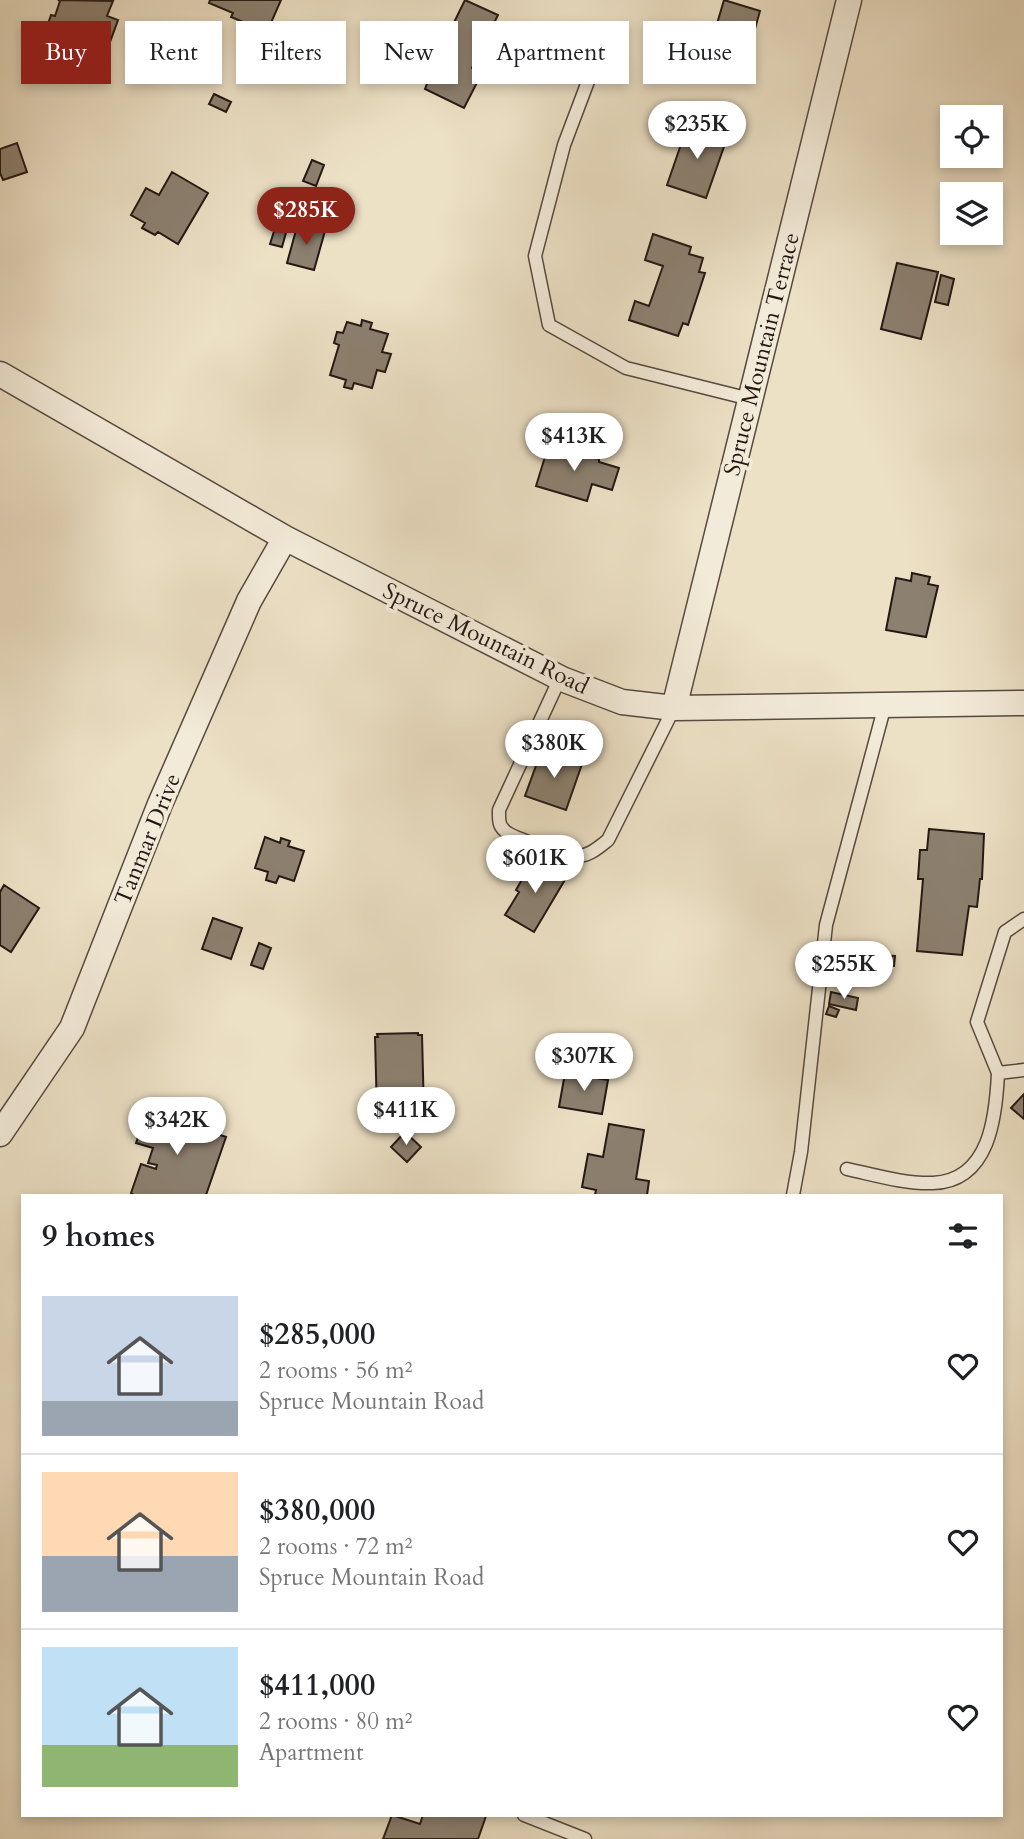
<!DOCTYPE html>
<html lang="en">
<head>
<meta charset="utf-8">
<style>
  body { margin:0; font-family:Cardo,serif; background:#f2f2f2; color:#202124; height:100vh; display:flex; flex-direction:column; font-size:26px; white-space:nowrap }
  * { box-sizing:border-box; margin:0 }
  p { font-size:23px; color:#757577 }
  .icon { flex:none; width:38px; height:38px; fill:none; stroke:currentColor; stroke-width:2; stroke-linecap:round; stroke-linejoin:round }
  .map { position:relative; flex:1; overflow:hidden }
  .panel { position:absolute; left:21px; top:1194px; width:982px; height:623px; display:flex; flex-direction:column; background:#fff; border-radius:0px; box-shadow:0 4px 10px #0003 }
  .panel>* { flex:none }
  .hud { position:absolute; left:21px; top:21px; width:984px; height:63px; display:flex; gap:14px }
  .controls { position:absolute; left:940px; top:105px; display:grid; gap:14px }
  .controls a { display:grid; place-items:center; width:63px; height:63px; border-radius:0px; background:#fff; box-shadow:0 4px 10px #0003; font-size:35px }
  .price { position:absolute; translate:-50% -60px; padding:0 16px; border-radius:24px; background:#fff; color:#222; font-size:23px; line-height:46px; filter:drop-shadow(0 2px 4px #0008) }
  .price::after { content:''; position:absolute; left:50%; top:42px; width:21px; height:16px; margin-left:-10px; background:inherit; clip-path:polygon(0 0,100% 0,50% 100%) }
  .price.active { background:#8f2418; color:#fff }
  ul { padding:0; list-style:none }
  li { display:flex; align-items:center; gap:21px; height:175px; padding:0 21px }
  li+li { border-top:2px solid #e0e0e0 }
  li span { display:grid; place-items:center; flex:none; width:196px; height:140px; border-radius:0px; color:#555 }
  li>.icon { margin-inline-start:auto }
  span .icon { width:84px; height:84px; fill:#fffc; stroke-width:1 }
  li b { font-size:30px }
  h2 { display:flex; justify-content:space-between; align-items:center; height:84px; padding:0 21px; font-size:30px }
  .tag { padding:0 24px; border-radius:0px; background:#fff; box-shadow:0 4px 10px #0003; font-size:24px; line-height:63px }
  .tag.active { background:#8f2418; color:#fff }
  .map>svg:first-child { display:block }
  .building { fill:#8c8070; stroke:#241814; stroke-width:2 }
  .lines { fill:none; stroke-linecap:round; stroke-linejoin:round }
  .lane-casing { stroke:#564a40; stroke-width:15 }
  .street-casing { stroke:#564a40; stroke-width:27 }
  .lane { stroke:#f3ebd9; stroke-width:12 }
  .street { stroke:#f3ebd9; stroke-width:24 }
  .labels { text-anchor:middle; stroke-width:7; stroke-linejoin:round; paint-order:stroke }
  .street-label { font-size:23px; fill:#241814; stroke:#f3ebd9 }
</style>
</head>
<body>
<div class="map">
<svg width="1024" height="1839" viewBox="0 0 1024 1839">
  <rect width="100%" height="100%" fill="#ece0c5"/>
  <filter id="stains"><feTurbulence type="fractalNoise" baseFrequency=".00286" numOctaves="4"/><feColorMatrix values="0 0 0 0 .2 0 0 0 0 .09 0 0 0 0 .02 0 0 0 .5 -.17"/></filter>
  <radialGradient id="worn" r=".72"><stop offset=".6" stop-color="#630" stop-opacity="0"/><stop offset="1" stop-color="#630" stop-opacity=".3"/></radialGradient>
  <path class="building" d="M58 0 113 1 107 16 118 20 110 42 99 38 98 43 82 37 77 54 70 51 68 57 57 53 58 48 52 45 58 28 48 24 51 15 55 16 60 1Z
    M210 0H281L267 32 231 17 233 13 209 3Z
    M465 0 498 15 472 68 482 73 464 108 425 89 428 81 413 74 422 57 434 63Z
    M724 0 760 11 748 54 716 44 713 51 694 46 699 29 714 34Z
    M214 94 231 102 226 112 209 104Z
    M688 124 727 138 706 198 667 185Z
    M17 143 27 172 3 180 0 173V149Z
    M312 160 324 165 316 186 303 181Z
    M172 172 208 193 178 244 158 232 155 235 142 228 145 223 131 215 146 188 159 195Z
    M304 207 314 210 311 221 301 219Z
    M298 223 325 231 314 270 287 263Z
    M276 225 287 229 282 247 270 244Z
    M653 234 691 247 689 254 703 258 699 272 705 273 688 325 683 323 678 336 629 320 635 301 649 306 663 266 645 260Z
    M897 263 938 272 921 339 881 329Z
    M941 275 954 279 948 305 935 302Z
    M362 320 372 323 370 329 388 334 382 352 391 354 385 372 377 370 372 388 354 383 352 389 344 387 346 380 330 375 339 345 334 343 337 332 343 333 347 322 361 326Z
    M549 444 599 459V462L619 468 612 490 592 484 587 501 536 486Z
    M912 573 930 577 928 584 938 586 926 637 886 630 896 578 911 581Z
    M542 749 582 764 566 810 525 796Z
    M929 829 984 834 982 879H980L977 907 969 906 962 955 917 951 923 879H918L920 850H927Z
    M265 837 280 843 281 838 290 841 288 846 304 851 294 881 279 876 276 883 266 880 268 872 255 868Z
    M534 859 566 878 534 932 505 915 519 892 516 890Z
    M4 885 39 908 11 952 0 945V892Z
    M213 918 242 928 231 959 202 949Z
    M259 943 271 948 263 969 251 965Z
    M879 955 895 956 894 966 878 965Z
    M831 992 858 998 856 1010 829 1004Z
    M829 1006 839 1010 836 1017 826 1014Z
    M418 1033V1035H422L424 1112 377 1114 375 1037H378L377 1034Z
    M565 1073 608 1080 602 1114 559 1107Z
    M1024 1094V1119L1011 1108Z
    M147 1110 185 1123 186 1120 209 1128 208 1131 226 1137 206 1195H134L131 1193 141 1164 156 1169 157 1165 148 1163 153 1148 136 1143Z
    M609 1124 644 1130 636 1179 649 1181 647 1195H595L596 1190 582 1187 588 1154 603 1157Z
    M405 1132 421 1147 407 1162 391 1147Z
    M392 1815 420 1824 423 1815 486 1816 478 1839H383Z"/>
  <g class="lines">
    <g class="lane-casing">
      <path id="lane" d="M590 76 564 145 535 256 549 325 626 368 750 399
        M560 678 499 810C499 819 498 825 505 831 511 837 563 855 573 856 587 858 598 848 608 840L674 708
        M1024 919 1005 932 977 1022 998 1073 1024 1070
        M847 1169C875 1175 905 1184 933 1183 990 1181 996 1116 998 1073
        M793 1195 801 1152 826 925 885 705
        M524 1815 585 1839"/>
    </g>
    <g class="street-casing">
      <path id="street" d="M0 374 285 538 562 679 622 702 674 708 1024 703
        M674 708 849 0
        M0 1134 72 1028 160 804 249 601 285 538"/>
    </g>
    <use href="#lane" class="lane"/>
    <use href="#street" class="street"/>
  </g>
  <g class="labels">
    <g class="street-label">
      <text transform="translate(761 354) rotate(-76)" y="8">Spruce Mountain Terrace</text>
      <text transform="translate(486 638) rotate(26)" y="8">Spruce Mountain Road</text>
      <text transform="translate(147 839) rotate(-68)" y="8">Tanmar Drive</text>
    </g>
  </g>
  <rect width="100%" height="100%" filter="url(#stains)"/>
  <rect width="100%" height="100%" fill="url(#worn)"/>
</svg>
<div class="controls">
<a><svg class="icon" aria-label="locate" viewBox="0 0 24 24"><circle cx="12" cy="12" r="6"/><path d="M12 2v4M12 18v4M2 12h4M18 12h4"/></svg></a>
<a><svg class="icon" aria-label="layers" viewBox="0 0 24 24"><path d="M12 4l9 5-9 5-9-5zM3 14l9 5 9-5"/></svg></a>
</div>
<b class="price" style="left:697px;top:161px">$235K</b>
<b class="price active" style="left:306px;top:247px">$285K</b>
<b class="price" style="left:574px;top:473px">$413K</b>
<b class="price" style="left:554px;top:780px">$380K</b>
<b class="price" style="left:535px;top:895px">$601K</b>
<b class="price" style="left:844px;top:1001px">$255K</b>
<b class="price" style="left:584px;top:1093px">$307K</b>
<b class="price" style="left:406px;top:1147px">$411K</b>
<b class="price" style="left:177px;top:1157px">$342K</b>
<div class="hud">
<a class="tag active">Buy</a>
<a class="tag">Rent</a>
<a class="tag">Filters</a>
<a class="tag">New</a>
<a class="tag">Apartment</a>
<a class="tag">House</a>
</div>
<section class="panel">
<h2>9 homes<svg class="icon" aria-label="filters" viewBox="0 0 24 24"><path d="M4 7h16M4 17h16"/><circle cx="9" cy="7" r="2"/><circle cx="15" cy="17" r="2"/></svg></h2>
<ul>
<li><span style="background:linear-gradient(#c9d6e8 75%,#9aa5b1 0)"><svg class="icon" aria-label="home" viewBox="0 0 24 24"><path d="M3 11l9-7 9 7M6 9v11h12V9"/></svg></span><div><b>$285,000</b><p>2 rooms · 56 m²</p><p>Spruce Mountain Road</p></div><svg class="icon" aria-label="heart" viewBox="0 0 24 24"><path d="M12 20l-8-8c-3-5 5-10 8-4 3-6 11-1 8 4z"/></svg></li>
<li><span style="background:linear-gradient(#ffd9b3 60%,#9aa5b1 0)"><svg class="icon" aria-label="home" viewBox="0 0 24 24"><path d="M3 11l9-7 9 7M6 9v11h12V9"/></svg></span><div><b>$380,000</b><p>2 rooms · 72 m²</p><p>Spruce Mountain Road</p></div><svg class="icon" aria-label="heart" viewBox="0 0 24 24"><path d="M12 20l-8-8c-3-5 5-10 8-4 3-6 11-1 8 4z"/></svg></li>
<li><span style="background:linear-gradient(#bfe0f5 70%,#8fb573 0)"><svg class="icon" aria-label="home" viewBox="0 0 24 24"><path d="M3 11l9-7 9 7M6 9v11h12V9"/></svg></span><div><b>$411,000</b><p>2 rooms · 80 m²</p><p>Apartment</p></div><svg class="icon" aria-label="heart" viewBox="0 0 24 24"><path d="M12 20l-8-8c-3-5 5-10 8-4 3-6 11-1 8 4z"/></svg></li>
</ul>
</section>
</div>
</body>
</html>
